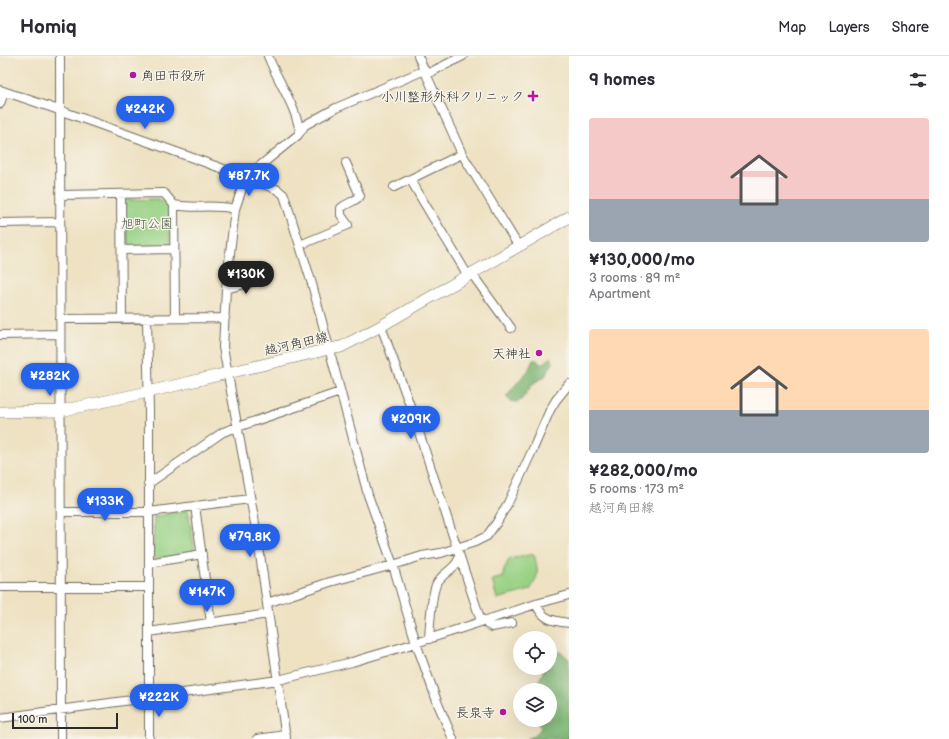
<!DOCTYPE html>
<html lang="en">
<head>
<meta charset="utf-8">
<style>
  body { margin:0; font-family:"Balsamiq Sans","Klee One",sans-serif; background:#f2f2f3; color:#2b2b33; height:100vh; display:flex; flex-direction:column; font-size:15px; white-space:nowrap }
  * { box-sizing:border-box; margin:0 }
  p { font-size:13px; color:#7c7c81 }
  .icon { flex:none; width:22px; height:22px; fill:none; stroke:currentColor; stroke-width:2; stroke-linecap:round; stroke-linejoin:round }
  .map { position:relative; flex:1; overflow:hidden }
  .drawer { display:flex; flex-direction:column; background:#fff; width:380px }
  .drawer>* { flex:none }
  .fabs { position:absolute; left:513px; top:575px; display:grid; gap:8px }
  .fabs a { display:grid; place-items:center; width:44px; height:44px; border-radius:50%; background:#fff; box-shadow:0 4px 16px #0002; font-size:20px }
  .scale { position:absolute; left:12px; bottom:10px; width:106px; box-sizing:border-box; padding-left:4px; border:2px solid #2b2b2b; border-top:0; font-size:11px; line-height:14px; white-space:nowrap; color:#2b2b2b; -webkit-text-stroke:3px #f7f3e8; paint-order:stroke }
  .price { position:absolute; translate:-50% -34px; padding:0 9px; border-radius:14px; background:#2563eb; color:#fff; font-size:13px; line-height:26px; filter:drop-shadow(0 1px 2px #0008) }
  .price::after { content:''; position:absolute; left:50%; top:24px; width:12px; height:9px; margin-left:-6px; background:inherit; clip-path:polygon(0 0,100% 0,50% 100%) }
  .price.current { background:#222; color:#fff }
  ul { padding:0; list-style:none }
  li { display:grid; align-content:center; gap:8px; height:212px; padding:0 20px }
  li span { display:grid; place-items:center; height:124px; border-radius:4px; color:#555 }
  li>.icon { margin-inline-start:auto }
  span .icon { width:72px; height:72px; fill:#fffc; stroke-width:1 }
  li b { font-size:17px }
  h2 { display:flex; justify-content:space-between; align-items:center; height:48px; padding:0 20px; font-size:17px }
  header { display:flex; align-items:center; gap:24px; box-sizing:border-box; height:56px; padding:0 20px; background:#fff; border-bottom:1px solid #e1e1e2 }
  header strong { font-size:19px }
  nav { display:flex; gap:22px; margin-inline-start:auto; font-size:14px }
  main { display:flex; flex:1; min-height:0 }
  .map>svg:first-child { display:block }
  .green { fill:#98d285; stroke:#627e58 }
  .forest { fill:#7ab472; stroke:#52704e }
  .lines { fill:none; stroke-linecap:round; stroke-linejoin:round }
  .minor-casing { stroke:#6f6b60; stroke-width:10 }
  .major-casing { stroke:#6f6b60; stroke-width:12 }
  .minor { stroke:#fff; stroke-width:8 }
  .major { stroke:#fff; stroke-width:11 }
  .poi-dot { fill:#b5179e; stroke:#f7f3e8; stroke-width:1.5 }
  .labels { text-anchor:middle; stroke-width:3; stroke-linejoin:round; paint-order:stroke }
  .poi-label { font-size:13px; fill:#2b2b2b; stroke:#f7f3e8; text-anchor:end }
  .park-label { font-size:13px; fill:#465542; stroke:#f7f3e8 }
  .street-label { font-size:13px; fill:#2b2b2b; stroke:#f7f3e8 }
</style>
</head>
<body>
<header>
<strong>Homiq</strong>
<nav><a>Map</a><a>Layers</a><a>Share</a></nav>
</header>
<main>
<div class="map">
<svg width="569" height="683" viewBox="0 0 569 683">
  <rect width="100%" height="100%" fill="#f7f3e8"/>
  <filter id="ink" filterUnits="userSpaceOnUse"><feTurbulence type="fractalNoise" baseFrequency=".025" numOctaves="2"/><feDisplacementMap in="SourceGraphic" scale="8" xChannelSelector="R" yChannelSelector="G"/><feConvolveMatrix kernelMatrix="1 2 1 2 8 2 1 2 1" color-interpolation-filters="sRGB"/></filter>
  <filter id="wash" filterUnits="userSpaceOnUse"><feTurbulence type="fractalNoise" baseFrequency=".012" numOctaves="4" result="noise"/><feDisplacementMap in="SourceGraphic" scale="16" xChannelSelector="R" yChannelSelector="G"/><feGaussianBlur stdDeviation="0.9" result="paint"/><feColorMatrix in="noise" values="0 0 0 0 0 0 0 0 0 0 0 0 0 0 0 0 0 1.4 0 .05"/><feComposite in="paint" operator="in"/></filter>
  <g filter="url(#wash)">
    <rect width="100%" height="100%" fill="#eee2c3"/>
    <path class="green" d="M159 143 166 148 170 159V191H124V144Z
      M188 454 195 497 153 503 154 461Z
      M534 498C538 515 540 518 530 534L497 543 492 524 504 521 503 517 509 503Z"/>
    <path class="forest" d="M549 302H551L553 307 545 320 534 327 521 344 516 346 510 345 506 341 516 328 528 315 533 304H537L540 308 546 306Z
      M555 595 561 596 569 603V683H526C533 681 538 678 541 671L538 664H550V634H532L542 619 544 612H550V600Z"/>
  </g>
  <g filter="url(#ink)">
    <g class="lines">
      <g class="minor-casing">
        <path id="minor" d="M60 0 61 683
          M268 0C278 26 295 48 300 76
          M418 0 462 98 519 191
          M427 18 463 0
          M0 34 59 54 246 121 278 134 284 139 312 228 368 439 393 509 416 587 438 648 453 683
          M0 48 4 36
          M411 124C429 157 450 188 468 220
          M394 131 462 98
          M121 138 122 262
          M60 139 164 137 174 149C194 153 215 148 235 153L226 233 223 291 258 484 286 683
          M174 149 175 262
          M235 153 246 121 298 79 305 69 336 52 425 14
          M0 167 60 166
          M300 189 348 169 341 159V152C347 147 354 146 360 140L346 107
          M122 194 173 193
          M472 218 511 272
          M226 233 260 224
          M147 262 149 356V683
          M60 263 225 262
          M381 270 412 355 481 565
          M0 279 60 278
          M148 428 223 376 340 336
          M195 450 211 567
          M61 456H149L250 443
          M149 507 202 498
          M0 531H148
          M267 547 330 526 393 509 422 500 441 497 475 486 487 480 497 466 508 447 533 393 550 354 556 344 569 328
          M536 548C543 564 553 565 569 567
          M485 564 487 568 492 571 512 567
          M149 576 268 558
          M429 583C430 570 431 537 437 527 442 517 456 513 459 502
          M0 662 278 624 352 606 416 587 536 548 569 539
          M257 683 286 679"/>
      </g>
      <g class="major-casing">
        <path id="major" d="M0 356 60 355 148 336 329 293 341 291 381 270 569 161"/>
      </g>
      <use href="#minor" class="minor"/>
      <use href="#major" class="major"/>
    </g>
  </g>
  <g class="poi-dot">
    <circle cx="133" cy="19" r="4"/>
    <path d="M531 34h4v4h4v4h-4v4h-4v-4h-4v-4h4z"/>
    <circle cx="539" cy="297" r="4"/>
    <circle cx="503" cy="656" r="4"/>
  </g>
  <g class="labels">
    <g class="poi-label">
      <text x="141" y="24" text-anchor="start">角田市役所</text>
      <text x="524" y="45">小川整形外科クリニック</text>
      <text x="531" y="302">天神社</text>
      <text x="495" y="661">長泉寺</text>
    </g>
    <g class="park-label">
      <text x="147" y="172">旭町公園</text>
    </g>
    <g class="street-label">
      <text transform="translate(296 287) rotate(-13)" y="5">越河角田線</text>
    </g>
  </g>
</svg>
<div class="fabs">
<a><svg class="icon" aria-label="locate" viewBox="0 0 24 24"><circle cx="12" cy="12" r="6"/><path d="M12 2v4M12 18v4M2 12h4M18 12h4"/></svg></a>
<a><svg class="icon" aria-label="layers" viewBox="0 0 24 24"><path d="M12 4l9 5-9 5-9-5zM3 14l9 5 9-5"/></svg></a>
</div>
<div class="scale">100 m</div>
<b class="price" style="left:145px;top:74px">¥242K</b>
<b class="price" style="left:249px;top:141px">¥87.7K</b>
<b class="price current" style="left:246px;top:239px">¥130K</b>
<b class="price" style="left:50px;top:341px">¥282K</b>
<b class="price" style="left:411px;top:384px">¥209K</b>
<b class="price" style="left:105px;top:466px">¥133K</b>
<b class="price" style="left:250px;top:502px">¥79.8K</b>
<b class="price" style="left:207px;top:557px">¥147K</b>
<b class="price" style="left:159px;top:662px">¥222K</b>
</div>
<section class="drawer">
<h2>9 homes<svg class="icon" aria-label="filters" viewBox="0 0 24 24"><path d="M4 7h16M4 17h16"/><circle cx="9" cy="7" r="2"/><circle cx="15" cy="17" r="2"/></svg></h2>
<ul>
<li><span style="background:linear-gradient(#f6c9c9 65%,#9aa5b1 0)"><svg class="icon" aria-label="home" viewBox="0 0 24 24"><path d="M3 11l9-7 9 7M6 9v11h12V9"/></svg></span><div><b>¥130,000/mo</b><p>3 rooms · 89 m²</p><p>Apartment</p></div></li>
<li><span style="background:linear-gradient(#ffd9b3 65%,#9aa5b1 0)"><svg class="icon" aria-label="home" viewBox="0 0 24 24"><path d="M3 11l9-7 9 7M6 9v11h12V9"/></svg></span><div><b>¥282,000/mo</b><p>5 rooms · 173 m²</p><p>越河角田線</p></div></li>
</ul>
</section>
</main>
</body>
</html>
